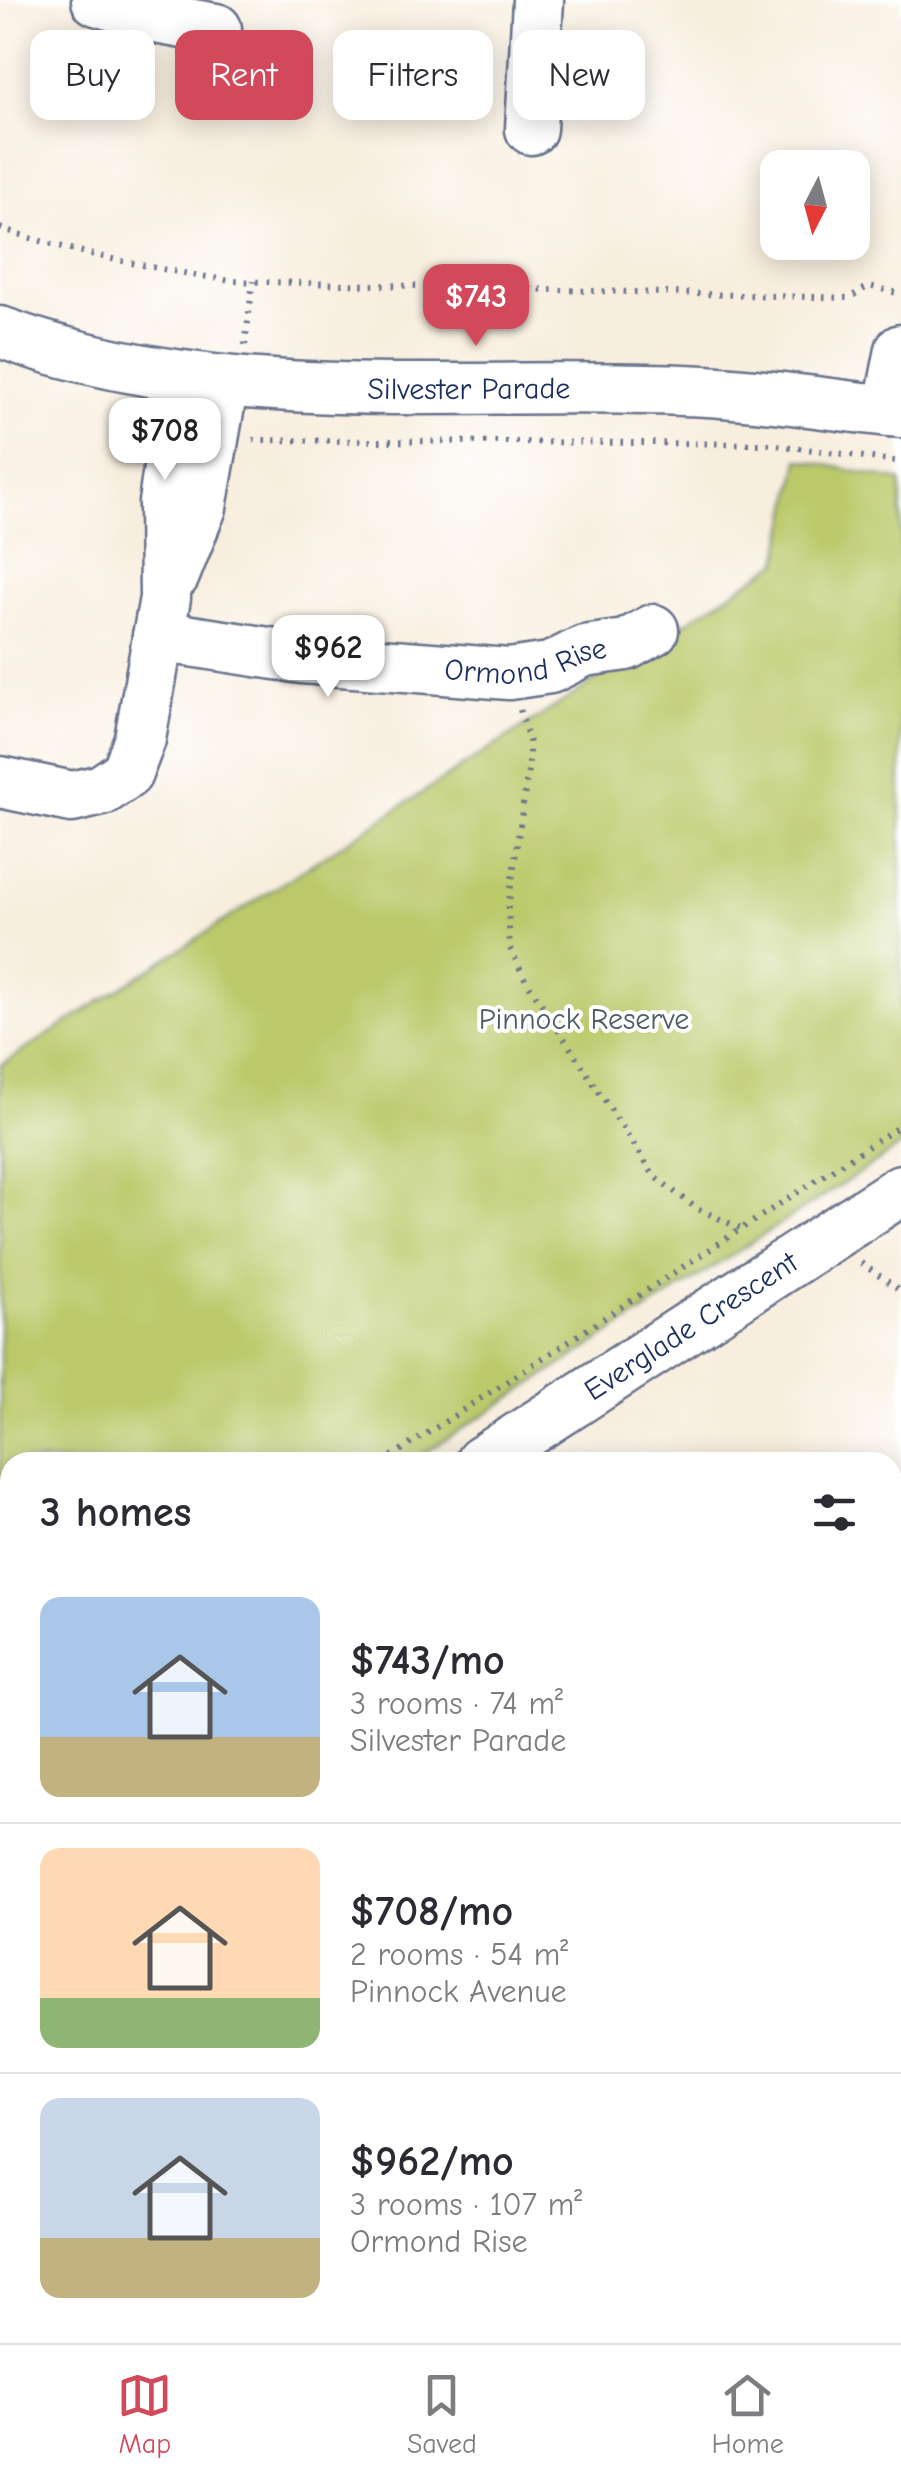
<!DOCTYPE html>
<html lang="en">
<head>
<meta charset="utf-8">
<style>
  body { margin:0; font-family:"Comic Neue",sans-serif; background:#f7f7f7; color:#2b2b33; height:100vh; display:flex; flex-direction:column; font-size:38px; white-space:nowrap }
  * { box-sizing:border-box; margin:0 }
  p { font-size:32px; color:#7c7c81 }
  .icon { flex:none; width:55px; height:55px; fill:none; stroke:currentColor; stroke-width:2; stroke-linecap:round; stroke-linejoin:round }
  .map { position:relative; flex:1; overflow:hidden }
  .panel { position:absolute; left:0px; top:1452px; width:902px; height:892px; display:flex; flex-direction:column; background:#fff; border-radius:30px 30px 0 0; box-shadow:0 5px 25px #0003 }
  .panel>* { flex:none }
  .guide { position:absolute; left:30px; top:30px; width:842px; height:90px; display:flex; gap:20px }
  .needle { width:65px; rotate:186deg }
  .fabs { position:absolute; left:760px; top:150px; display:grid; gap:20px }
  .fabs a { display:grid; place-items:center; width:110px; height:110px; border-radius:20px; background:#fff; box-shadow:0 5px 25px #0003; font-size:50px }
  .price { position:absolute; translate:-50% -85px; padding:0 22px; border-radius:20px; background:#fff; color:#222; font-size:32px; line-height:65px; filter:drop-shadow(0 2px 5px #0008) }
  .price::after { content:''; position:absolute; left:50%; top:60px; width:30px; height:22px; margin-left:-15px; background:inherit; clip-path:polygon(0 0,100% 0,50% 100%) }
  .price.current { background:#d1495b; color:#fff }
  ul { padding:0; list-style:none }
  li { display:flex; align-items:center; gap:30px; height:250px; padding:0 40px }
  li+li { border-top:2px solid #e1e1e2 }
  li span { display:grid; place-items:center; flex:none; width:280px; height:200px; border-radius:20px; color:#555 }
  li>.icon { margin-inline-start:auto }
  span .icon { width:120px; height:120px; fill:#fffc; stroke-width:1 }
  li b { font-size:42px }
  h2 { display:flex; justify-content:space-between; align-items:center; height:120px; padding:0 40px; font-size:42px }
  .chip { padding:0 35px; border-radius:20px; background:#fff; box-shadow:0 5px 25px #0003; font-size:35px; line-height:90px }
  .chip.current { background:#d1495b; color:#fff }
  .tabs { display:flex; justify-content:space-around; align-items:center; height:140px; border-top:2px solid #e1e1e2; background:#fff; font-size:28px; color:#7c7c81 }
  .tabs a { display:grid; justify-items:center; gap:5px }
  .tabs .current { color:#d1495b }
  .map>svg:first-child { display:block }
  .green { fill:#bbc96b; stroke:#6b7c64; stroke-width:2.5 }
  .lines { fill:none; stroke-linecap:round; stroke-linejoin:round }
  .minor-casing { stroke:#68728b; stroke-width:55 }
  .path { stroke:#68728b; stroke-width:6; stroke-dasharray:2.5 8; stroke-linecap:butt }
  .minor { stroke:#fff; stroke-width:50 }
  .labels { text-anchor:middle; stroke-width:8; stroke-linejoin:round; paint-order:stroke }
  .street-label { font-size:30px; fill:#1b2f5e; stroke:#fff }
  .park-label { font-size:30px; fill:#4b5d62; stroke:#fff }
</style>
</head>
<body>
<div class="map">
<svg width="901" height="2343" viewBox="0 0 901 2343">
  <rect width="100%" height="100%" fill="#fff"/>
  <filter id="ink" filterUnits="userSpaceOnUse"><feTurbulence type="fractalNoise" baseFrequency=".01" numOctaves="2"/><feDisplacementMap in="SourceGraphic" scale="20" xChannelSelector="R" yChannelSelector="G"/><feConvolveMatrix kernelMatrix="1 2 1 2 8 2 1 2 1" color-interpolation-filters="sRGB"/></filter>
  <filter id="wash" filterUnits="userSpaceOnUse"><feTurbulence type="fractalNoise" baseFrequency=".0048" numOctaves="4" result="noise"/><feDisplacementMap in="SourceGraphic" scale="40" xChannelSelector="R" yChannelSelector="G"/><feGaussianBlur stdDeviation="2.25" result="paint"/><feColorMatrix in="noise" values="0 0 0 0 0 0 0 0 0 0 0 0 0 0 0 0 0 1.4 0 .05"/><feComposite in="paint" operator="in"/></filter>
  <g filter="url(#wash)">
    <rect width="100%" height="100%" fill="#f8eede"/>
    <path class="green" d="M799 459 901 481V1146L411 1462H10V1721L0 1728V1066L779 562Z"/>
  </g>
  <g filter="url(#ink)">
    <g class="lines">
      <g class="minor-casing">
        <g id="minor">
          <path d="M97 0 155 18 216 29"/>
          <path d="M531 129 538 0"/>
          <path id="s1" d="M0 332C221 413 453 381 683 390 755 392 829 405 901 412"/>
          <path d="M889 411 901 350"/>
          <path d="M174 575 201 507 223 383"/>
          <path id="s2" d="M158 636 302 658 509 674 550 668 584 651 626 645 653 630"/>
          <path d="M0 782 72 797 102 790 127 773 140 739 165 598 164 503 182 378"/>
          <path id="s3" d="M481 1462 901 1190"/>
          <path d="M0 1773 10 1766"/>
          <path d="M892 1804 901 1808"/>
          <path d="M892 1964 901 1949"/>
          <path d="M0 1993 10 1995"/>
          <path d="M701 2343 705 2335"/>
        </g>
      </g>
      <path class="path" d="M0 228C76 254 152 268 231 281L849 298 869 286 901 294
        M245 345 253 281
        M253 440 769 444 901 462
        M520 710 529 741V764L508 907 510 948 525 979 655 1177 696 1208 742 1229
        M861 1263 901 1291
        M383 1462 901 1125
        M0 1711 10 1704
        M892 1870 901 1854
        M892 2057 901 2042
        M650 2343 653 2335
        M750 2343 753 2335"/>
      <use href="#minor" class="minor"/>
    </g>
  </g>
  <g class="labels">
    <g class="street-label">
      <text dy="10" stroke="none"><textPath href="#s1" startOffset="475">Silvester Parade</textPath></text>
      <text dy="10" stroke="none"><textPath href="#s2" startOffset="372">Ormond Rise</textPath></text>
      <text dy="10" stroke="none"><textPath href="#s3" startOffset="250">Everglade Crescent</textPath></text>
    </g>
    <g class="park-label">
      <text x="584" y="1029">Pinnock Reserve</text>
    </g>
  </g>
</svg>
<div class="fabs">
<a><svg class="needle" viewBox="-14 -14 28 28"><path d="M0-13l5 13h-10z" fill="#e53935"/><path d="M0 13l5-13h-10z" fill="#7c7c81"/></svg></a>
</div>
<b class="price current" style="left:476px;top:349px">$743</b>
<b class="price" style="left:165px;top:483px">$708</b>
<b class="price" style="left:328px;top:700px">$962</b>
<div class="guide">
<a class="chip">Buy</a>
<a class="chip current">Rent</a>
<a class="chip">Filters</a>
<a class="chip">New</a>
</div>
<section class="panel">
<h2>3 homes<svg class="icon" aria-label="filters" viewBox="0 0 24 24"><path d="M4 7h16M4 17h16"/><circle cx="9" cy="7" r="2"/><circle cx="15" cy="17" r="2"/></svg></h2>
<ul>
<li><span style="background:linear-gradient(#a9c7e8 70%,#c2b280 0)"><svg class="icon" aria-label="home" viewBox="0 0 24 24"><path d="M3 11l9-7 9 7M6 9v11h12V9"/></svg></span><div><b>$743/mo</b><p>3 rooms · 74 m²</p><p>Silvester Parade</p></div></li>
<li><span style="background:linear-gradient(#ffd9b3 75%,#8fb573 0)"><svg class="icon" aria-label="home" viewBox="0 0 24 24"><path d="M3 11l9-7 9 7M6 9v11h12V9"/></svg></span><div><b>$708/mo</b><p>2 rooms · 54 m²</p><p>Pinnock Avenue</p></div></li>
<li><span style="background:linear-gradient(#c9d6e8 70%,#c2b280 0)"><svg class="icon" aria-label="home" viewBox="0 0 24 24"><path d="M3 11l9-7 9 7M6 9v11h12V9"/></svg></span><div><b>$962/mo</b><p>3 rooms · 107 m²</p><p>Ormond Rise</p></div></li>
</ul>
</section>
</div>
<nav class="tabs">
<a class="current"><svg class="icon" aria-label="map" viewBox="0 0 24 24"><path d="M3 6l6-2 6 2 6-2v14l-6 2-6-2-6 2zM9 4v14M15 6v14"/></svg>Map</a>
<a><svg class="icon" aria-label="saved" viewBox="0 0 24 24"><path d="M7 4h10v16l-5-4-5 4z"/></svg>Saved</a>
<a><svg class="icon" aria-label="home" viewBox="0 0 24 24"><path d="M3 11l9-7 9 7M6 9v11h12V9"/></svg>Home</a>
</nav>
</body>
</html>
